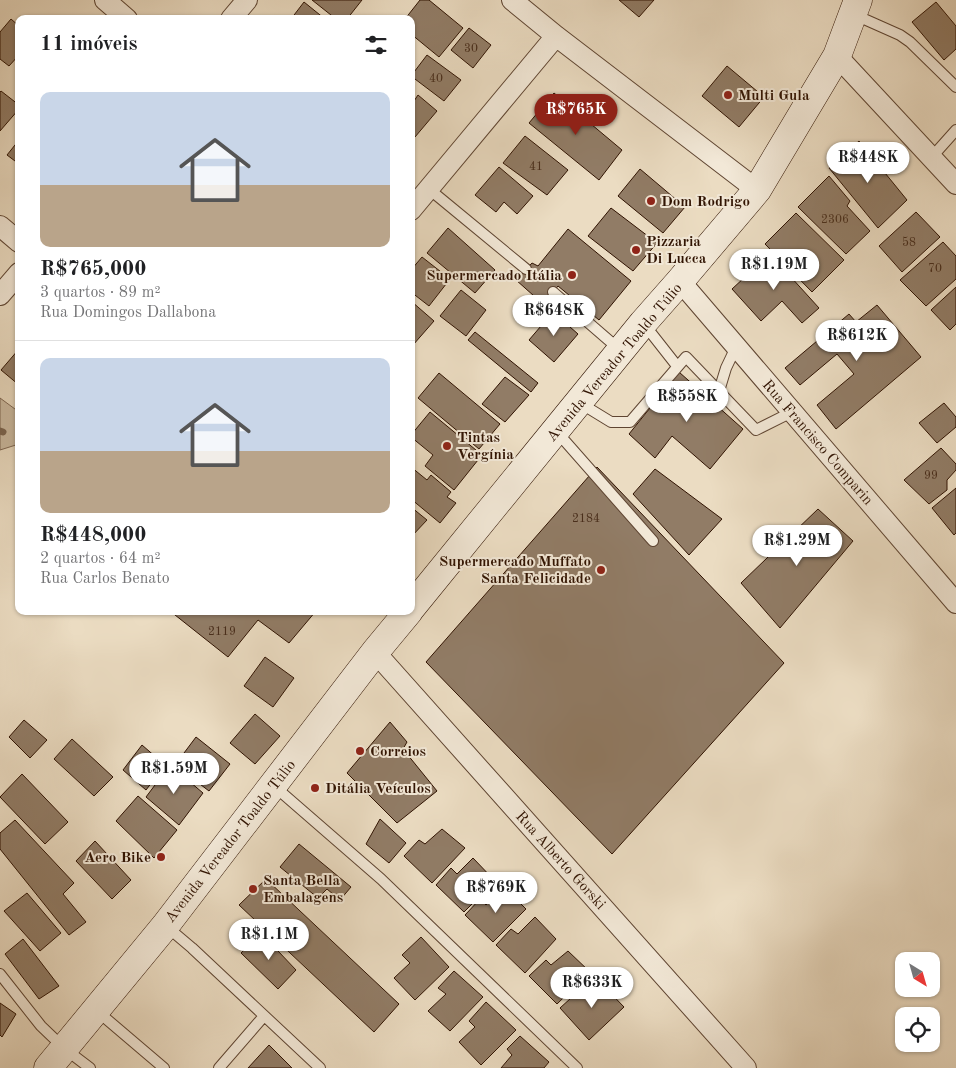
<!DOCTYPE html>
<html lang="pt">
<head>
<meta charset="utf-8">
<style>
  body { margin:0; font-family:"Old Standard TT",serif; background:#f6f6f6; color:#202124; height:100vh; display:flex; flex-direction:column; font-size:19px; white-space:nowrap }
  * { box-sizing:border-box; margin:0 }
  p { font-size:16px; color:#757577 }
  .icon { flex:none; width:28px; height:28px; fill:none; stroke:currentColor; stroke-width:2; stroke-linecap:round; stroke-linejoin:round }
  .map { position:relative; flex:1; overflow:hidden }
  .side { position:absolute; left:15px; top:15px; width:400px; height:600px; display:flex; flex-direction:column; background:#fff; border-radius:10px; box-shadow:0 1px 4px #0004 }
  .side>* { flex:none }
  .needle { width:32px; rotate:143deg }
  .fabs { position:absolute; left:895px; top:952px; display:grid; gap:10px }
  .fabs a { display:grid; place-items:center; width:45px; height:45px; border-radius:10px; background:#fff; box-shadow:0 1px 4px #0004; font-size:25px }
  .price { position:absolute; translate:-50% -42px; padding:0 11px; border-radius:18px; background:#fff; color:#222; font-size:16px; line-height:32px; filter:drop-shadow(0 1px 2px #0008) }
  .price::after { content:''; position:absolute; left:50%; top:30px; width:15px; height:11px; margin-left:-8px; background:inherit; clip-path:polygon(0 0,100% 0,50% 100%) }
  .price.active { background:#8f2418; color:#fff }
  ul { padding:0; list-style:none }
  li { display:grid; align-content:center; gap:10px; height:265px; padding:0 25px }
  li+li { border-top:1px solid #e0e0e0 }
  li span { display:grid; place-items:center; height:155px; border-radius:10px; color:#555 }
  li>.icon { margin-inline-start:auto }
  span .icon { width:90px; height:90px; fill:#fffc; stroke-width:1 }
  li b { font-size:21px }
  h2 { display:flex; justify-content:space-between; align-items:center; height:60px; padding:0 25px; font-size:21px }
  .map>svg:first-child { display:block }
  .green { fill:#cbbaa1; stroke:#7e6652 }
  .lines { fill:none; stroke-linecap:round; stroke-linejoin:round }
  .stream { stroke:#7a634e; stroke-width:7 }
  .building { fill:#917c66; stroke:#301302 }
  .lane-casing { stroke:#5f4532; stroke-width:12 }
  .street-casing { stroke:#5f4532; stroke-width:22 }
  .secondary-casing { stroke:#301302; stroke-width:29 }
  .lane { stroke:#f2e8d7; stroke-width:10 }
  .street { stroke:#f2e8d7; stroke-width:20 }
  .secondary { stroke:#f2e8d7; stroke-width:28 }
  .poi-dot { fill:#8f2418; stroke:#f2e8d7; stroke-width:2 }
  .labels { text-anchor:middle; stroke-width:4; stroke-linejoin:round; paint-order:stroke }
  .number-label { font-size:12px; fill:#482d1b }
  .poi-label { font-size:15px; font-weight:bold; fill:#301302; stroke:#f2e8d7; text-anchor:start }
  .street-label { font-size:15px; fill:#301302; stroke:#f2e8d7 }
</style>
</head>
<body>
<div class="map">
<svg width="956" height="1068" viewBox="0 0 956 1068">
  <rect width="100%" height="100%" fill="#ebdcc2"/>
  <filter id="stains"><feTurbulence type="fractalNoise" baseFrequency=".004" numOctaves="4"/><feColorMatrix values="0 0 0 0 .2 0 0 0 0 .09 0 0 0 0 .02 0 0 0 .5 -.17"/></filter>
  <radialGradient id="worn" r=".72"><stop offset=".6" stop-color="#630" stop-opacity="0"/><stop offset="1" stop-color="#630" stop-opacity=".3"/></radialGradient>
  <path class="green" d="M0 398 19 412V444L0 450Z"/>
  <g class="lines">
    <path class="stream" d="M0 431 3 432"/>
  </g>
  <path class="building" d="M312 0H362L347 19H336Z
    M420 0H429L463 28 439 57 411 34V19H405Z
    M619 0H654L639 17Z
    M304 2 325 19H291Z
    M936 2 956 26V49L944 60 912 22Z
    M11 19 19 26V55L9 66 0 59V32Z
    M469 28 491 45 473 68 451 50Z
    M427 55 461 80 444 101 411 76Z
    M727 66 764 97 739 127 702 96Z
    M1 91 19 105V109L0 131V92Z
    M554 93 622 150 599 180 529 123Z
    M418 95 437 111 415 137 411 134V98L414 101Z
    M525 136 568 170 547 195 503 163Z
    M19 140V164L7 155Z
    M859 141 907 200 878 228 829 168Z
    M499 167 533 196 517 214 504 202 496 212 475 195Z
    M640 169 685 207 663 233 618 196Z
    M829 176 850 201 847 206 870 231 846 254 798 207Z
    M611 208 657 243 633 271 588 236Z
    M916 212 940 237 902 272 879 246Z
    M796 213 844 260 812 292 765 244Z
    M448 228 495 270 475 293 427 253Z
    M568 229 631 281 599 320 558 286 543 304 516 280 532 263 538 266Z
    M943 242 956 256V279L926 306 900 280Z
    M770 254 819 308 802 323 782 301 761 321 732 289Z
    M422 257 450 279 429 306 411 292V270Z
    M956 287V324L950 330 931 310Z
    M461 290 486 310 466 336 440 316Z
    M411 301 434 321 413 345 411 343Z
    M877 305 921 357 836 429 817 405 854 374 837 354 800 385 785 368 849 314 856 322Z
    M553 312 578 334 554 362 529 340Z
    M475 332 538 383 531 392 468 340Z
    M19 349V385L1 370Z
    M679 372 743 429 710 469 672 436 655 458 629 434Z
    M439 373 500 424 479 449 418 398Z
    M505 377 529 395 505 422 482 404Z
    M944 403 956 417V427L937 443 919 423Z
    M430 412 482 455 454 490 425 466 433 455 411 437V435Z
    M941 448 956 464V470L947 480V490L929 504 904 480Z
    M411 467 427 480 431 475 451 492 447 497 456 503 440 523 411 499Z
    M597 467 784 663 612 854 426 662Z
    M655 469 722 519 689 555 633 494Z
    M956 488V533L954 535 932 508Z
    M411 507 427 520 411 537Z
    M818 509 853 541 780 628 741 583Z
    M170 611H316L289 643 258 620 228 657Z
    M265 657 294 678 273 707 244 686Z
    M255 714 280 736 255 764 230 743Z
    M24 720 47 740 30 758 9 737Z
    M390 722 407 742 403 749 437 791 397 823 347 773Z
    M196 737 230 764 209 791 175 765Z
    M72 739 113 777 94 796 54 759Z
    M142 745 165 765 146 790 123 770Z
    M170 765 203 793 179 825 146 797Z
    M22 774 68 822 45 844 0 797Z
    M138 796 177 830 154 858 116 821Z
    M380 819 406 843 389 863 366 844Z
    M15 820 74 883 63 894 86 922 69 935 0 849V833Z
    M442 829 465 848 432 883 404 856 419 840 425 844Z
    M95 841 131 880 112 899 76 861Z
    M299 844 351 887 340 900 327 889 318 898 280 867Z
    M473 858 495 881 464 912 436 885 451 868 457 874Z
    M266 879 399 1004 374 1032 239 905Z
    M504 887 526 909 493 942 465 915 480 899 486 905Z
    M27 893 61 933 40 951 4 911Z
    M535 917 556 939 525 973 496 945 511 929 518 934Z
    M261 933 296 970 278 989 241 953Z
    M421 937 449 967 415 1000 394 978 410 963 402 955Z
    M23 939 59 986 39 999 5 954Z
    M568 951 590 972 557 1004 529 976 546 960 551 965Z
    M454 971 483 997 450 1031 428 1011 446 994 438 988Z
    M598 980 624 1007 589 1040 560 1008 582 988 585 992Z
    M486 1002 516 1030 481 1065 459 1042 475 1027 469 1021Z
    M0 1003 16 1014 2 1037 0 1035Z
    M520 1036 549 1062 544 1068H501L512 1055 507 1049Z
    M269 1045 292 1068H248Z"/>
  <g class="lines">
    <g class="lane-casing">
      <path id="lane" d="M855 15 900 35 910 42 956 87
        M931 158 956 130
        M429 189 526 269
        M553 292 620 350
        M644 324 677 366
        M719 391 726 368 736 347
        M580 403 611 422H630L686 357 756 430 792 412
        M557 432 653 541
        M274 786 381 879 577 1068
        M166 926 192 948 320 1068
        M0 974 41 1026 65 1049 90 1068
        M97 1011 164 1068
        M219 1068 264 1016"/>
    </g>
    <g class="street-casing">
      <path id="street" d="M105 0 127 19
        M512 0 556 36 757 190
        M231 19 247 0
        M837 56 956 184
        M411 210 556 36
        M0 226 19 242
        M680 281 956 603
        M0 295 19 273
        M375 652 746 1068"/>
    </g>
    <g class="secondary-casing">
      <path id="secondary" d="M411 608 643 323 680 281 757 190 837 56 858 0
        M48 1068 165 926 375 652 409 611"/>
    </g>
    <use href="#lane" class="lane"/>
    <use href="#street" class="street"/>
    <use href="#secondary" class="secondary"/>
  </g>
  <g class="poi-dot">
    <circle cx="728" cy="95" r="5"/>
    <circle cx="651" cy="201" r="5"/>
    <circle cx="636" cy="250" r="5"/>
    <circle cx="572" cy="275" r="5"/>
    <circle cx="447" cy="446" r="5"/>
    <circle cx="601" cy="570" r="5"/>
    <circle cx="360" cy="751" r="5"/>
    <circle cx="315" cy="788" r="5"/>
    <circle cx="161" cy="857" r="5"/>
    <circle cx="253" cy="889" r="5"/>
  </g>
  <g class="labels">
    <g class="number-label">
      <text x="471" y="52">30</text>
      <text x="436" y="82">40</text>
      <text x="536" y="170">41</text>
      <text x="835" y="223">2306</text>
      <text x="909" y="246">58</text>
      <text x="935" y="272">70</text>
      <text x="931" y="479">99</text>
      <text x="586" y="522">2184</text>
      <text x="222" y="635">2119</text>
    </g>
    <g class="poi-label">
      <text x="738" y="100">Multi Gula</text>
      <text x="661" y="206">Dom Rodrigo</text>
      <text x="646" y="246">Pizzaria<tspan x="646" dy="17">Di Lucca</tspan></text>
      <text x="562" y="280" text-anchor="end">Supermercado Itália</text>
      <text x="457" y="442">Tintas<tspan x="457" dy="17">Vergínia</tspan></text>
      <text x="591" y="566" text-anchor="end">Supermercado Muffato<tspan x="591" dy="17">Santa Felicidade</tspan></text>
      <text x="370" y="756">Correios</text>
      <text x="325" y="793">Ditália Veículos</text>
      <text x="151" y="862" text-anchor="end">Aero Bike</text>
      <text x="263" y="885">Santa Bella<tspan x="263" dy="17">Embalagens</tspan></text>
    </g>
    <g class="street-label">
      <text transform="translate(614 362) rotate(-50)" y="5">Avenida Vereador Toaldo Túlio</text>
      <text transform="translate(818 442) rotate(49)" y="5">Rua Francisco Comparin</text>
      <text transform="translate(230 841) rotate(-52)" y="5">Avenida Vereador Toaldo Túlio</text>
      <text transform="translate(561 860) rotate(48)" y="5">Rua Alberto Gorski</text>
    </g>
  </g>
  <rect width="100%" height="100%" filter="url(#stains)"/>
  <rect width="100%" height="100%" fill="url(#worn)"/>
</svg>
<div class="fabs">
<a><svg class="needle" viewBox="-14 -14 28 28"><path d="M0-13l5 13h-10z" fill="#e53935"/><path d="M0 13l5-13h-10z" fill="#757577"/></svg></a>
<a><svg class="icon" aria-label="locate" viewBox="0 0 24 24"><circle cx="12" cy="12" r="6"/><path d="M12 2v4M12 18v4M2 12h4M18 12h4"/></svg></a>
</div>
<b class="price active" style="left:576px;top:136px">R$765K</b>
<b class="price" style="left:868px;top:184px">R$448K</b>
<b class="price" style="left:774px;top:291px">R$1.19M</b>
<b class="price" style="left:554px;top:337px">R$648K</b>
<b class="price" style="left:857px;top:362px">R$612K</b>
<b class="price" style="left:687px;top:423px">R$558K</b>
<b class="price" style="left:797px;top:567px">R$1.29M</b>
<b class="price" style="left:174px;top:795px">R$1.59M</b>
<b class="price" style="left:496px;top:914px">R$769K</b>
<b class="price" style="left:269px;top:961px">R$1.1M</b>
<b class="price" style="left:592px;top:1009px">R$633K</b>
<section class="side">
<h2>11 imóveis<svg class="icon" aria-label="filters" viewBox="0 0 24 24"><path d="M4 7h16M4 17h16"/><circle cx="9" cy="7" r="2"/><circle cx="15" cy="17" r="2"/></svg></h2>
<ul>
<li><span style="background:linear-gradient(#c9d6e8 60%,#b9a48a 0)"><svg class="icon" aria-label="home" viewBox="0 0 24 24"><path d="M3 11l9-7 9 7M6 9v11h12V9"/></svg></span><div><b>R$765,000</b><p>3 quartos · 89 m²</p><p>Rua Domingos Dallabona</p></div></li>
<li><span style="background:linear-gradient(#c9d6e8 60%,#b9a48a 0)"><svg class="icon" aria-label="home" viewBox="0 0 24 24"><path d="M3 11l9-7 9 7M6 9v11h12V9"/></svg></span><div><b>R$448,000</b><p>2 quartos · 64 m²</p><p>Rua Carlos Benato</p></div></li>
</ul>
</section>
</div>
</body>
</html>
